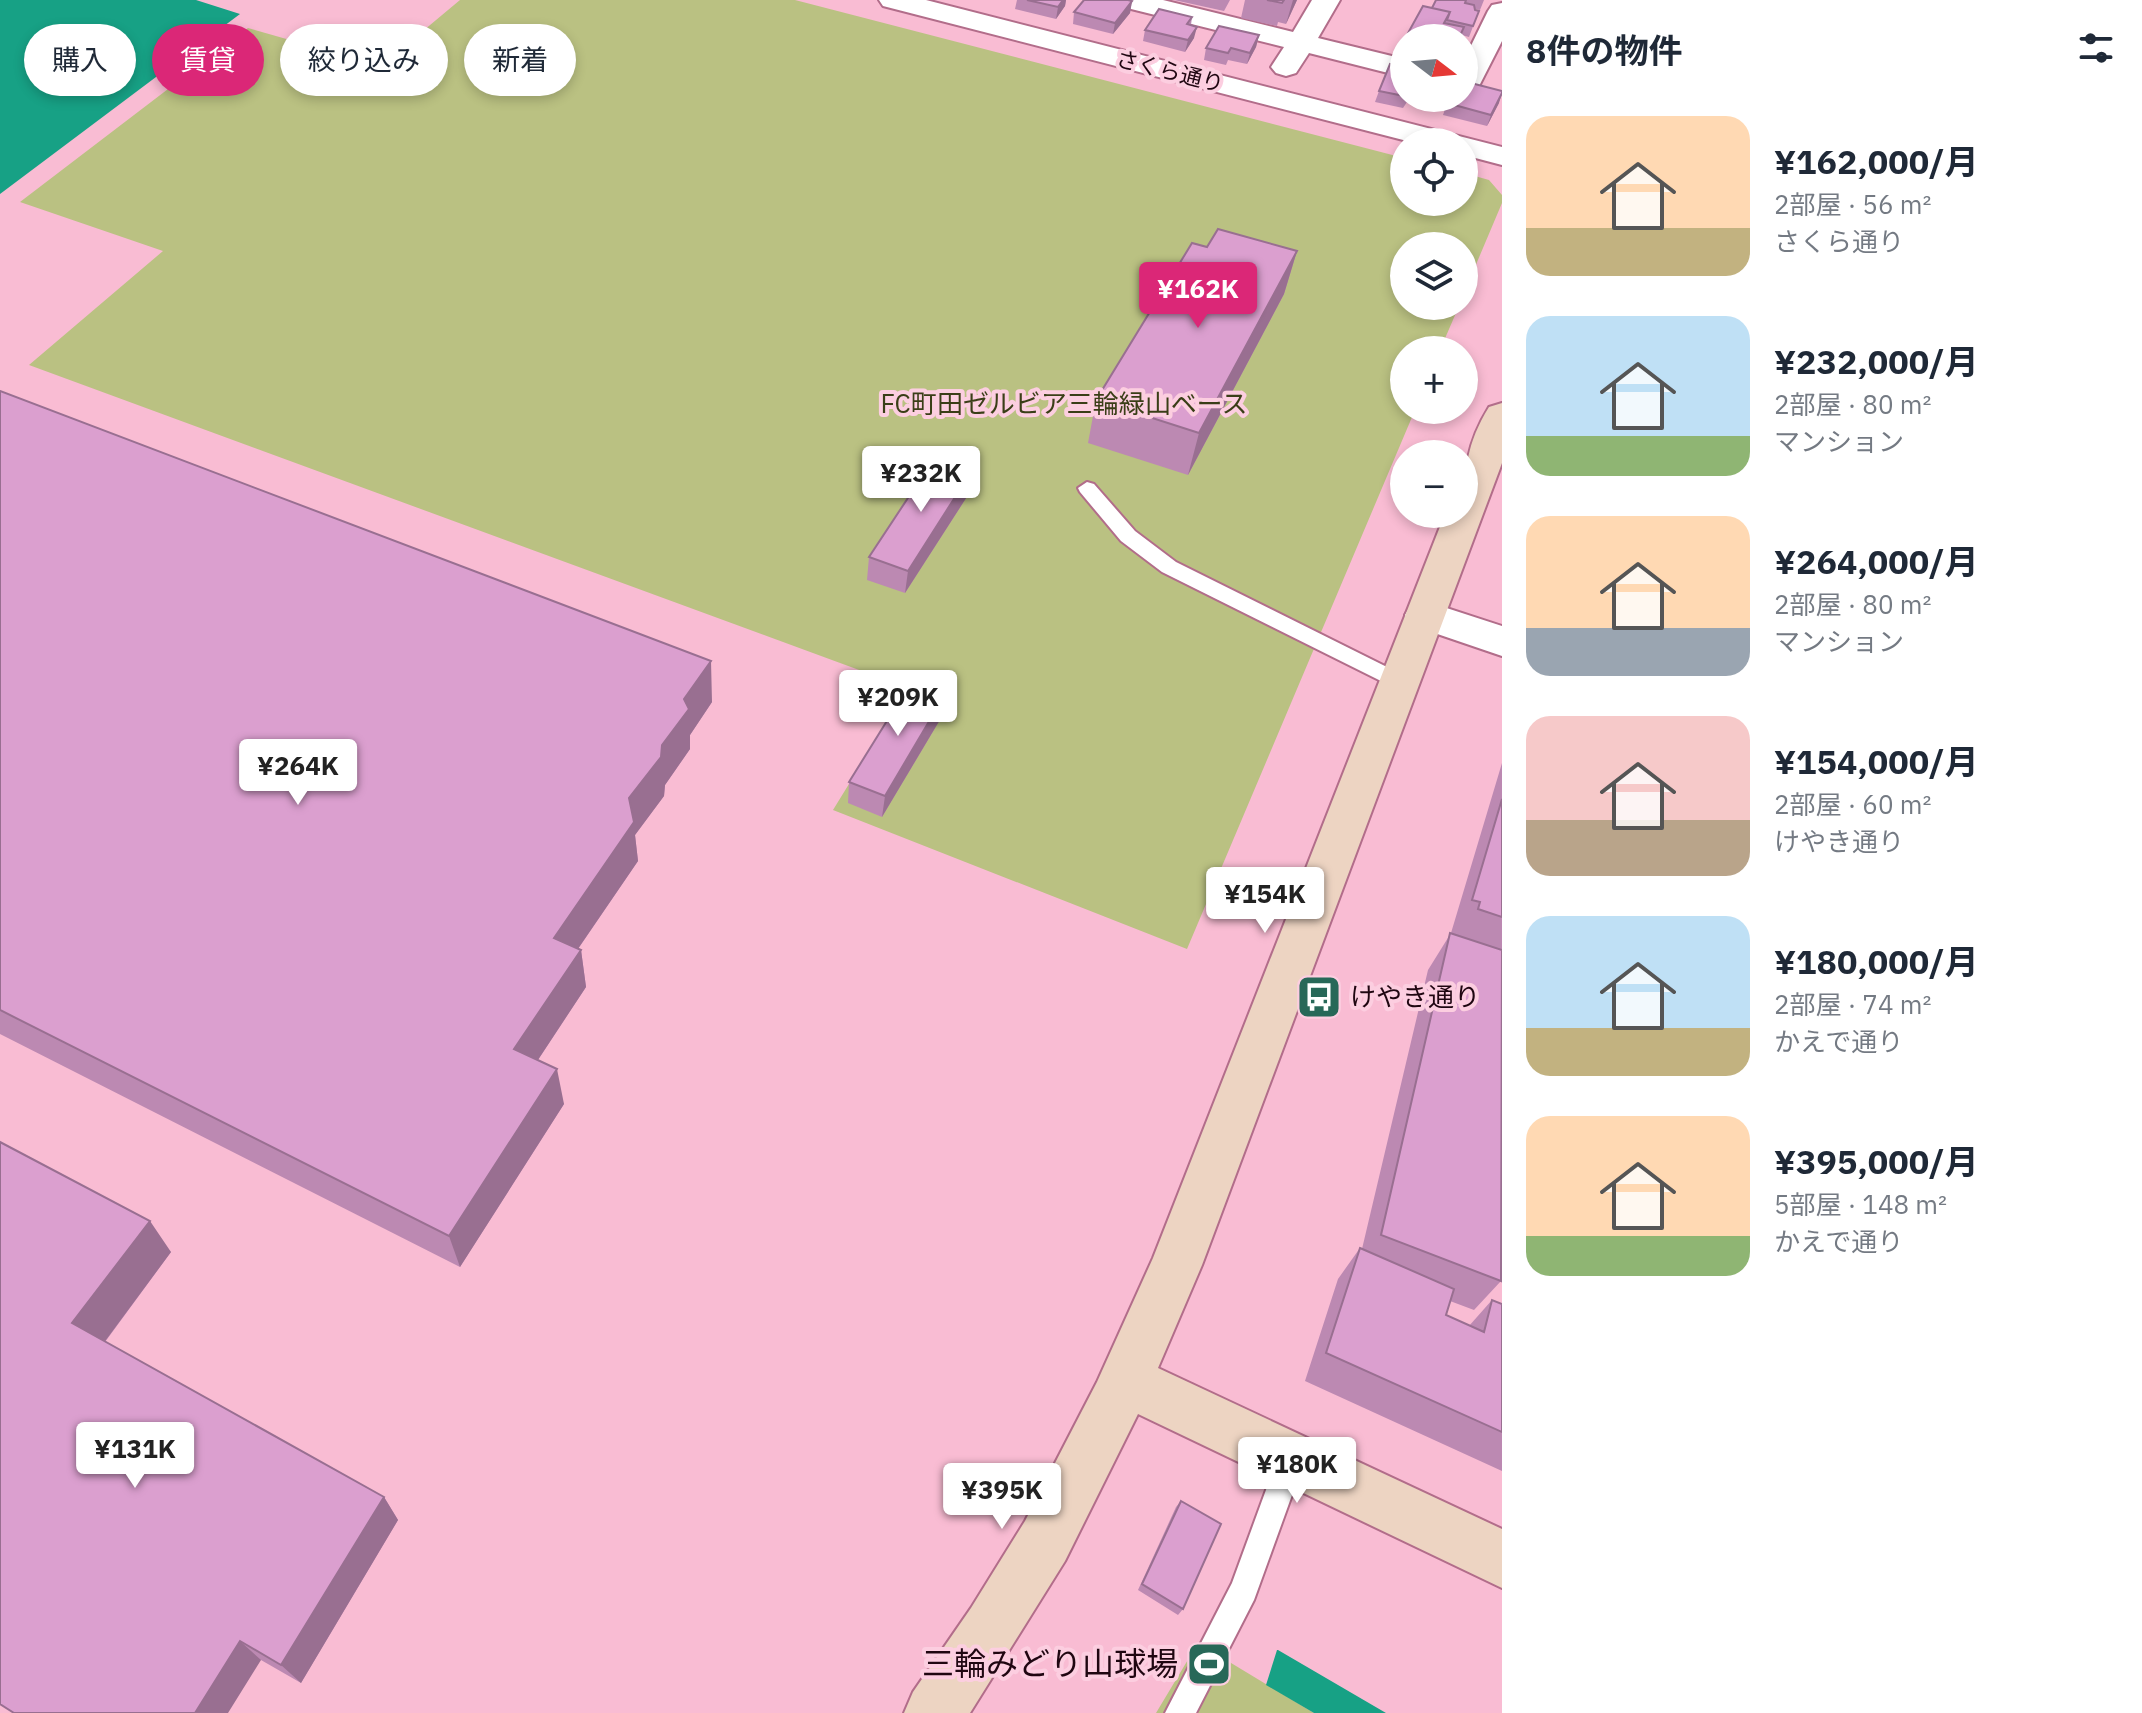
<!DOCTYPE html>
<html lang="ja">
<head>
<meta charset="utf-8">
<style>
  body { margin:0; font-family:"IBM Plex Sans","Noto Sans JP",sans-serif; background:#f6f6f7; color:#1f2937; height:100vh; display:flex; flex-direction:column; font-size:30px; white-space:nowrap }
  * { box-sizing:border-box; margin:0 }
  p { font-size:26px; color:#747a83 }
  .icon { flex:none; width:44px; height:44px; fill:none; stroke:currentColor; stroke-width:2; stroke-linecap:round; stroke-linejoin:round }
  .map { position:relative; flex:1; overflow:hidden }
  .side { display:flex; flex-direction:column; background:#fff; width:640px }
  .side>* { flex:none }
  .guide { position:absolute; left:24px; top:24px; width:760px; height:72px; display:flex; gap:16px }
  .needle { width:52px; rotate:106deg }
  .buttons { position:absolute; left:1390px; top:24px; display:grid; gap:16px }
  .buttons a { display:grid; place-items:center; width:88px; height:88px; border-radius:50%; background:#fff; box-shadow:0 4px 12px #0003; font-size:40px }
  .price { position:absolute; translate:-50% -68px; padding:0 18px; border-radius:8px; background:#fff; color:#222; font-size:26px; line-height:52px; filter:drop-shadow(0 2px 4px #0008) }
  .price::after { content:''; position:absolute; left:50%; top:48px; width:24px; height:18px; margin-left:-12px; background:inherit; clip-path:polygon(0 0,100% 0,50% 100%) }
  .price.selected { background:#db2777; color:#fff }
  ul { padding:0; list-style:none }
  li { display:flex; align-items:center; gap:24px; height:200px; padding:0 24px }
  li span { display:grid; place-items:center; flex:none; width:224px; height:160px; border-radius:24px; color:#555 }
  li>.icon { margin-inline-start:auto }
  span .icon { width:96px; height:96px; fill:#fffc; stroke-width:1 }
  li b { font-size:34px }
  h2 { display:flex; justify-content:space-between; align-items:center; height:96px; padding:0 24px; font-size:34px }
  .chip { padding:0 28px; border-radius:36px; background:#fff; box-shadow:0 4px 12px #0003; font-size:28px; line-height:72px }
  .chip.selected { background:#db2777; color:#fff }
  main { display:flex; flex:1; min-height:0 }
  .map>svg:first-child { display:block }
  .green { fill:#bac182 }
  .water { fill:#17a185 }
  .lines { fill:none; stroke-linecap:round; stroke-linejoin:round }
  .lane-casing { stroke:#b26d8a; stroke-width:4 }
  .street-casing { stroke:#b26d8a; stroke-width:4 }
  .secondary-casing { stroke:#b26d8a; stroke-width:4 }
  .lane { fill:#fff; fill-rule:evenodd }
  .street { fill:#fff; fill-rule:evenodd }
  .secondary { fill:#edd4c2; fill-rule:evenodd }
  .wall { fill:#bc89b2 }
  .shaded-wall { fill:#996f91 }
  .building { fill:#db9fcf; stroke:#996f91; stroke-width:2 }
  .labels { text-anchor:middle; stroke-width:8; stroke-linejoin:round; paint-order:stroke }
  .far-street-label { font-size:22px; fill:#1f0611; stroke:#fccee0 }
  .park-label { font-size:26px; fill:#3a3e17; stroke:#fccee0 }
  .poi-label { font-size:26px; fill:#1f0611; stroke:#fccee0; text-anchor:start }
  .near-poi-label { font-size:32px; fill:#1f0611; stroke:#fccee0; text-anchor:end }
</style>
</head>
<body>
<main>
<div class="map">
<svg width="1502" height="1713" viewBox="0 0 1502 1713">
  <rect width="100%" height="100%" fill="#f9bcd3"/>
  <path class="green" d="M460 0H795L1404 158V202H1464V173L1489 180 1502 195V203L1464 293V246H1404V306H1459L1440 350H1404V410H1415L1187 949 833 810 908 688 29 365 163 251 20 202 248 28 381 66Z
    M1198 1643 1314 1713H1156Z"/>
  <path class="water" d="M0 0H196L240 14 0 194Z
    M1277 1650H1278L1386 1713H1314L1266 1685Z"/>
  <g class="lines">
    <g class="lane-casing">
      <path id="lane" d="M1087 482 1094 484 1135 531 1176 562 1407 677 1410 682 1407 687H1393L1162 572 1121 541 1080 492 1078 488Z
        M1291 1445 1301 1449 1305 1459 1254 1600 1196 1713H1165L1232 1583 1281 1449Z"/>
    </g>
    <g class="street-casing">
      <path id="street" d="M879 0H926L1502 147V165L1464 155V142H1411L883 6Z
        M1115 0H1163L1293 32 1312 0H1340L1318 38 1404 59V77L1309 53 1296 73 1286 76 1276 73 1271 67 1284 47 1119 6Z
        M1502 3V41L1477 90 1464 92V60L1488 11 1492 5Z
        M1425 601 1502 626V656L1411 625 1405 615 1411 605Z"/>
    </g>
    <g class="secondary-casing">
      <path id="secondary" d="M1502 403V463L1202 1265 1158 1368 1502 1529V1588L1138 1414 1065 1561 970 1713H904L913 1692 971 1608 1025 1521 1097 1382 1153 1258 1445 514H1464C1464 472 1466 444 1489 407Z"/>
    </g>
    <use href="#lane" class="lane"/>
    <use href="#street" class="street"/>
    <use href="#secondary" class="secondary"/>
  </g>
  <path class="wall" d="M1017 0H1066L1065 6 1056 19 1015 9Z
    M1174 0H1230L1224 11Z
    M1245 0H1297L1286 24 1278 22 1277 26 1241 18Z
    M1436 0H1484L1480 10 1474 9 1475 10 1479 11 1469 37 1462 35 1461 38H1407L1408 33 1432 8Z
    M1132 1 1130 13 1113 34 1073 24 1074 12Z
    M1192 17 1191 25 1194 38 1185 52 1143 41 1145 30Z
    M1259 35 1256 47 1247 64 1228 60 1226 65 1204 60 1206 48Z
    M1404 68V98H1425L1422 105 1407 102 1403 108 1375 102 1379 91Z
    M1447 103H1499L1487 126 1443 115Z
    M1207 247 1297 251 1284 294 1188 475 1088 443 1096 400Z
    M0 391 712 702 690 735V749L665 785 664 796 635 835 638 861 578 949 581 950 586 987 538 1060 564 1104 460 1267 0 1034Z
    M970 492 905 593 867 580 869 557Z
    M944 713 882 817 848 803 849 782Z
    M1502 763V1275L1501 1281 1474 1310 1450 1301 1446 1315 1469 1326 1492 1300 1502 1304V1471L1305 1381 1338 1279 1360 1248 1362 1249 1428 970 1451 933Z
    M0 1142 171 1252 105 1342 384 1497 398 1520 301 1683 261 1660 0 1704Z
    M1181 1501 1183 1609 1178 1615 1138 1590 1176 1507Z"/>
  <path class="shaded-wall" d="M1063 0H1066L1065 6 1056 19 1058 7Z
    M1293 0H1297L1286 24Z
    M1132 1 1130 13 1113 34 1115 23Z
    M1197 27 1194 38 1185 52 1188 40Z
    M1259 35 1256 47 1247 64 1250 53Z
    M1502 93 1499 103 1487 126 1491 115Z
    M1297 251 1284 294 1188 475 1199 433Z
    M973 469 970 492 905 593 908 571Z
    M711 661 712 702 690 735V749L665 785 664 796 635 835 638 861 560 975 554 938 629 798 662 745 684 699Z
    M947 691 944 713 882 817 885 796Z
    M581 950 586 987 522 1084 514 1049Z
    M557 1069 564 1104 460 1267 449 1236Z
    M150 1221 171 1252 97 1352 72 1323Z
    M384 1497 398 1520 301 1683 281 1665Z
    M240 1641 261 1660 228 1713H195Z"/>
  <path class="building" d="M1027 0H1063L1058 7Z
    M1084 0H1128L1132 1 1115 23 1074 12Z
    M1267 0H1284L1282 3Z
    M1436 0H1466L1465 3 1474 5 1475 10 1479 11 1473 26 1447 20 1450 12 1432 8Z
    M1423 6 1450 12 1444 23 1464 27 1459 38H1428L1408 33Z
    M1159 9 1192 17 1187 24 1197 27 1188 40 1145 30Z
    M1219 26 1259 35 1250 53 1231 48 1228 53 1206 48Z
    M1390 64 1404 68V96L1379 91Z
    M1467 82 1502 91V93L1491 115 1447 103 1449 98H1464V86H1465Z
    M1218 229 1297 251 1199 433 1096 400 1192 243 1207 247Z
    M0 391 711 661 684 699 689 709 662 745 661 757 629 798 634 822 554 938 581 950 514 1049 557 1069 449 1236 0 1010Z
    M935 457 973 469 908 571 869 557Z
    M913 679 947 691 885 796 849 782Z
    M1502 799V917L1478 909 1480 902 1472 900Z
    M1450 933 1502 950 1501 1281 1381 1235Z
    M0 1142 150 1221 72 1323 384 1497 281 1665 240 1641 195 1713H14L0 1704Z
    M1360 1248 1454 1289 1446 1315 1484 1332 1492 1300 1502 1304V1432L1326 1353Z
    M1181 1501 1221 1524 1183 1609 1142 1584Z"/>
  <defs>
    <g id="bus-square" transform="scale(2.3)"><rect x="-9" y="-9" width="18" height="18" rx="4" fill="#276858" stroke="#fccee0"/><path d="M-5-6H5V4H4V6H2V4H-2V6H-4V4H-5ZM-3.5-4V0h7V-4ZM-3.5 1.2v1.5H-2V1.2ZM2 1.2v1.5H3.5V1.2Z" fill="#fff"/></g>
    <g id="stadium-square" transform="scale(2.3)"><rect x="-9" y="-9" width="18" height="18" rx="4" fill="#276858" stroke="#fccee0"/><path d="M0-5a6.5 5 0 1 0 0 10a6.5 5 0 1 0 0-10ZM-3.5-1.8h7v3.6h-7Z" fill="#fff"/></g>
  </defs>
  <g fill-rule="evenodd">
    <use href="#bus-square" x="1319" y="997"/>
    <use href="#stadium-square" x="1209" y="1664"/>
  </g>
  <g class="labels">
    <g class="far-street-label">
      <text transform="translate(1170 71) rotate(14)" y="8">さくら通り</text>
    </g>
    <g class="park-label">
      <text x="1064" y="413">FC町田ゼルビア三輪緑山ベース</text>
    </g>
    <g class="poi-label">
      <text x="1350" y="1006">けやき通り</text>
    </g>
    <g class="near-poi-label">
      <text x="1178" y="1675">三輪みどり山球場</text>
    </g>
  </g>
</svg>
<div class="buttons">
<a><svg class="needle" viewBox="-14 -14 28 28"><path d="M0-13l5 13h-10z" fill="#e53935"/><path d="M0 13l5-13h-10z" fill="#747a83"/></svg></a>
<a><svg class="icon" aria-label="locate" viewBox="0 0 24 24"><circle cx="12" cy="12" r="6"/><path d="M12 2v4M12 18v4M2 12h4M18 12h4"/></svg></a>
<a><svg class="icon" aria-label="layers" viewBox="0 0 24 24"><path d="M12 4l9 5-9 5-9-5zM3 14l9 5 9-5"/></svg></a>
<a>+</a>
<a>−</a>
</div>
<b class="price selected" style="left:1198px;top:330px">¥162K</b>
<b class="price" style="left:921px;top:514px">¥232K</b>
<b class="price" style="left:898px;top:738px">¥209K</b>
<b class="price" style="left:298px;top:807px">¥264K</b>
<b class="price" style="left:1265px;top:935px">¥154K</b>
<b class="price" style="left:135px;top:1490px">¥131K</b>
<b class="price" style="left:1297px;top:1505px">¥180K</b>
<b class="price" style="left:1002px;top:1531px">¥395K</b>
<div class="guide">
<a class="chip">購入</a>
<a class="chip selected">賃貸</a>
<a class="chip">絞り込み</a>
<a class="chip">新着</a>
</div>
</div>
<section class="side">
<h2>8件の物件<svg class="icon" aria-label="filters" viewBox="0 0 24 24"><path d="M4 7h16M4 17h16"/><circle cx="9" cy="7" r="2"/><circle cx="15" cy="17" r="2"/></svg></h2>
<ul>
<li><span style="background:linear-gradient(#ffd9b3 70%,#c2b280 0)"><svg class="icon" aria-label="home" viewBox="0 0 24 24"><path d="M3 11l9-7 9 7M6 9v11h12V9"/></svg></span><div><b>¥162,000/月</b><p>2部屋 · 56 m²</p><p>さくら通り</p></div></li>
<li><span style="background:linear-gradient(#bfe0f5 75%,#8fb573 0)"><svg class="icon" aria-label="home" viewBox="0 0 24 24"><path d="M3 11l9-7 9 7M6 9v11h12V9"/></svg></span><div><b>¥232,000/月</b><p>2部屋 · 80 m²</p><p>マンション</p></div></li>
<li><span style="background:linear-gradient(#ffd9b3 70%,#9aa5b1 0)"><svg class="icon" aria-label="home" viewBox="0 0 24 24"><path d="M3 11l9-7 9 7M6 9v11h12V9"/></svg></span><div><b>¥264,000/月</b><p>2部屋 · 80 m²</p><p>マンション</p></div></li>
<li><span style="background:linear-gradient(#f6c9c9 65%,#b9a48a 0)"><svg class="icon" aria-label="home" viewBox="0 0 24 24"><path d="M3 11l9-7 9 7M6 9v11h12V9"/></svg></span><div><b>¥154,000/月</b><p>2部屋 · 60 m²</p><p>けやき通り</p></div></li>
<li><span style="background:linear-gradient(#bfe0f5 70%,#c2b280 0)"><svg class="icon" aria-label="home" viewBox="0 0 24 24"><path d="M3 11l9-7 9 7M6 9v11h12V9"/></svg></span><div><b>¥180,000/月</b><p>2部屋 · 74 m²</p><p>かえで通り</p></div></li>
<li><span style="background:linear-gradient(#ffd9b3 75%,#8fb573 0)"><svg class="icon" aria-label="home" viewBox="0 0 24 24"><path d="M3 11l9-7 9 7M6 9v11h12V9"/></svg></span><div><b>¥395,000/月</b><p>5部屋 · 148 m²</p><p>かえで通り</p></div></li>
</ul>
</section>
</main>
</body>
</html>
